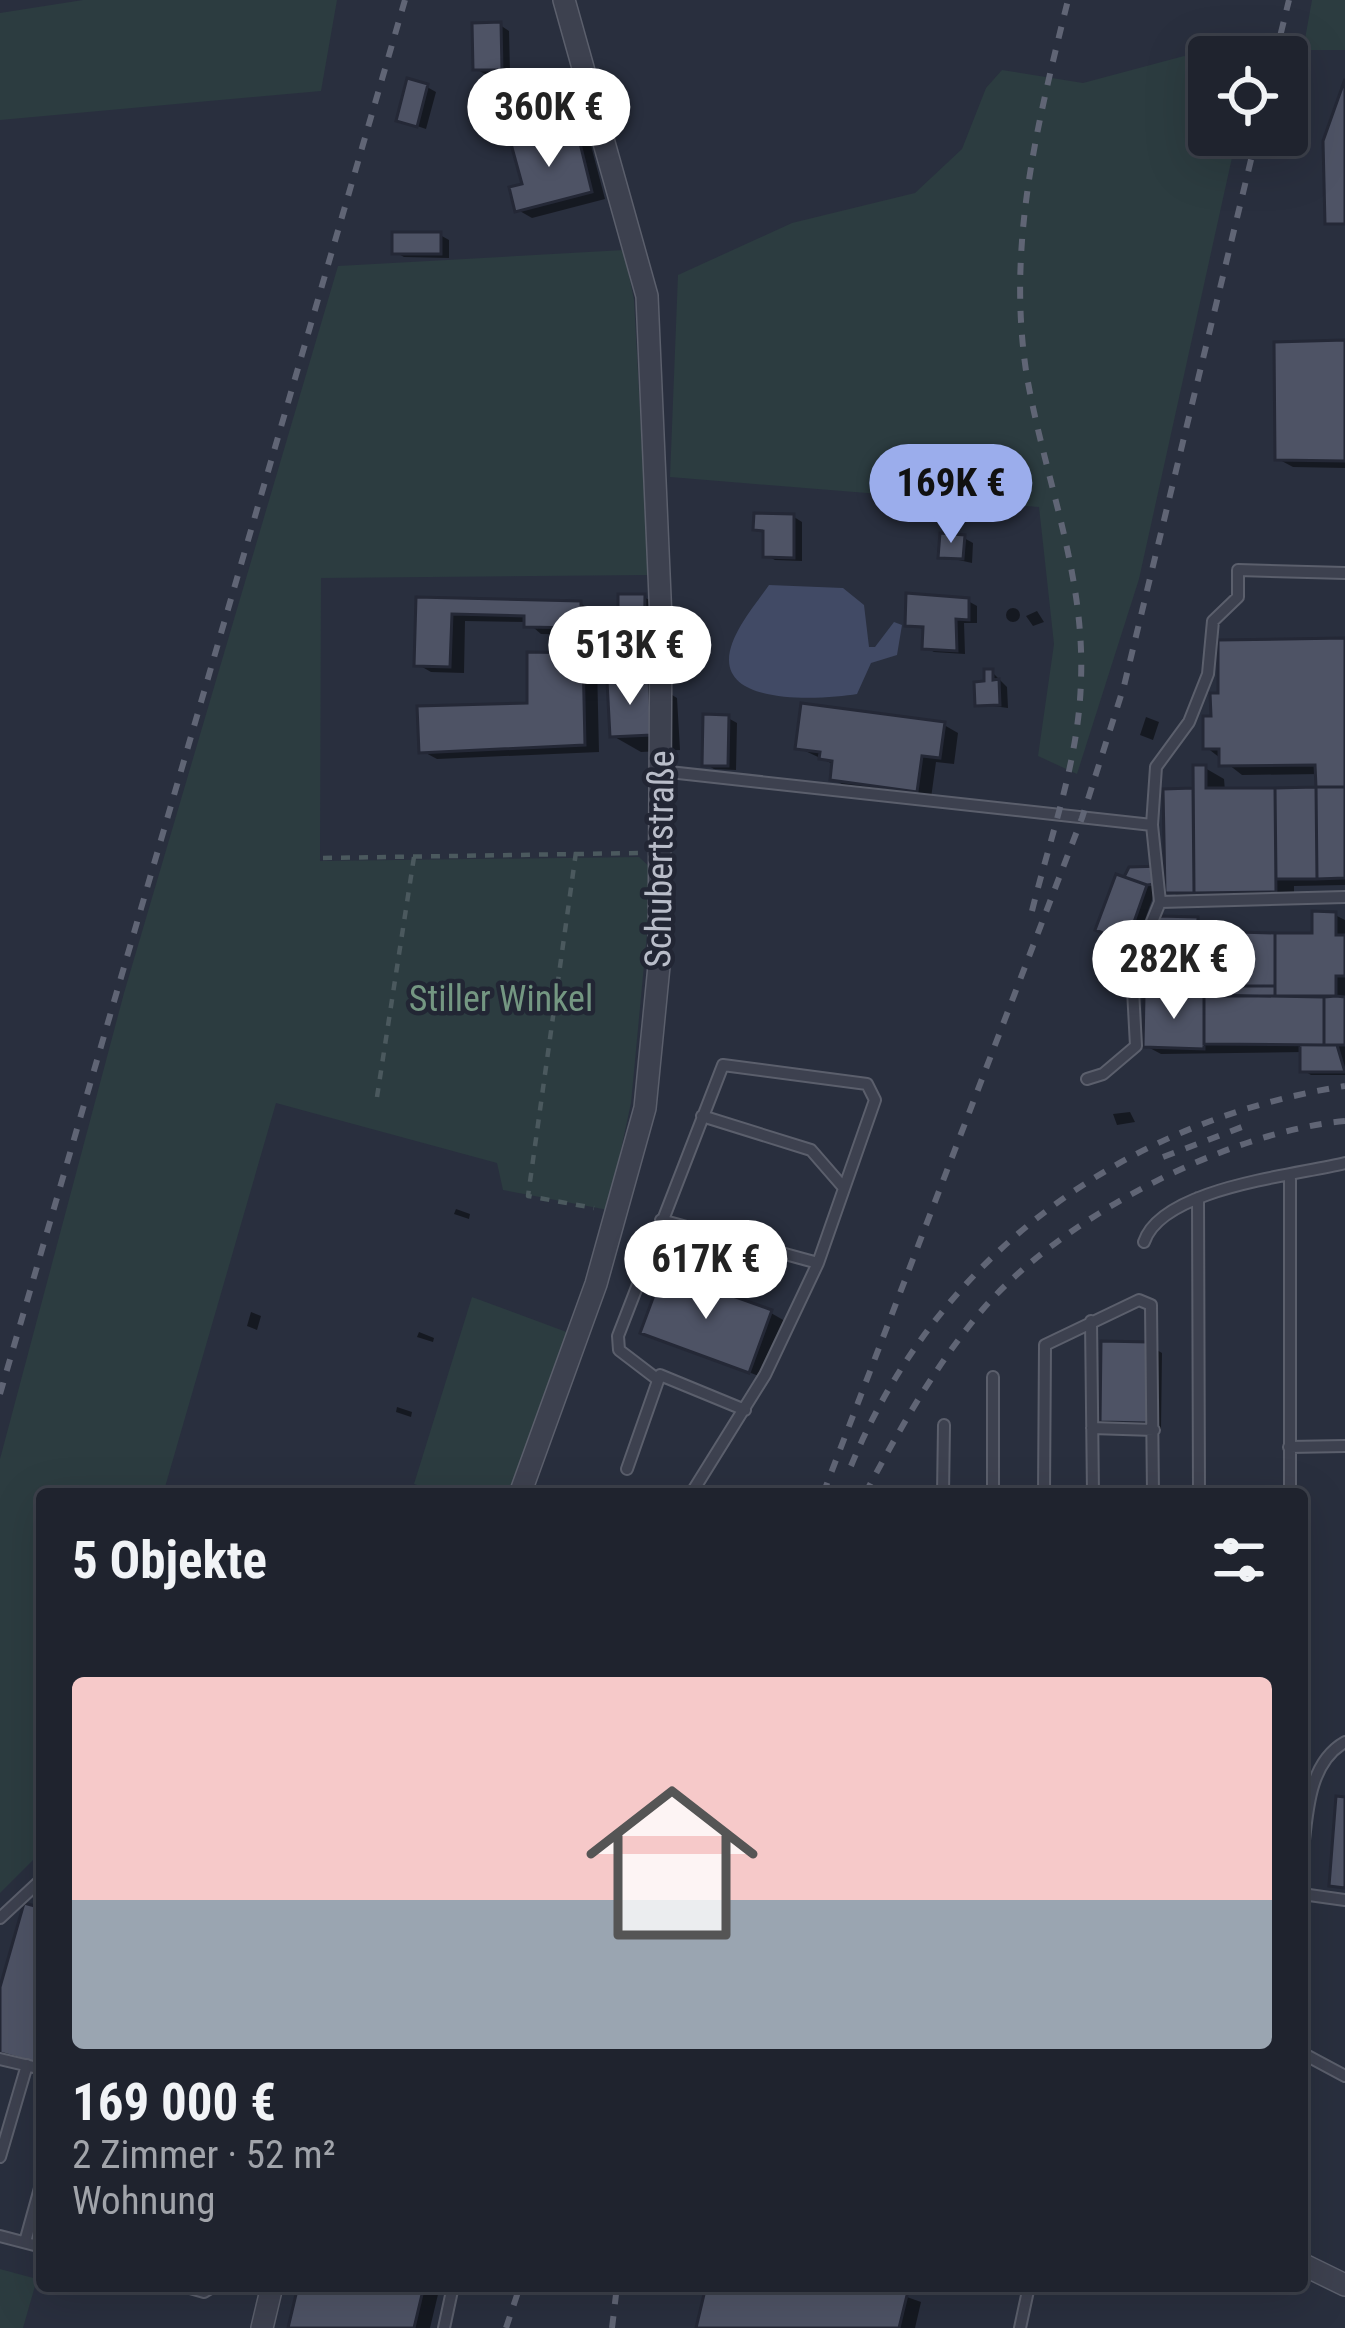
<!DOCTYPE html>
<html lang="de">
<head>
<meta charset="utf-8">
<style>
  body { margin:0; font-family:"Roboto Condensed",sans-serif; background:#272b36; color:#f1f3f6; height:100vh; display:flex; flex-direction:column; font-size:45px; white-space:nowrap }
  * { box-sizing:border-box; margin:0 }
  p { font-size:39px; color:#a1a4aa }
  .icon { flex:none; width:66px; height:66px; fill:none; stroke:currentColor; stroke-width:2; stroke-linecap:round; stroke-linejoin:round }
  .map { position:relative; flex:1; overflow:hidden }
  .sheet { position:absolute; left:36px; top:1488px; width:1272px; height:804px; display:flex; flex-direction:column; background:#1f232e; border-radius:12px; box-shadow:0 12px 48px #0002,0 0 0 3px #3c404a }
  .sheet>* { flex:none }
  .buttons { position:absolute; left:1188px; top:36px; display:grid; gap:24px }
  .buttons a { display:grid; place-items:center; width:120px; height:120px; border-radius:12px; background:#1f232e; box-shadow:0 12px 48px #0002,0 0 0 3px #3c404a; font-size:60px }
  .price { position:absolute; translate:-50% -102px; padding:0 27px; border-radius:42px; background:#fff; color:#222; font-size:39px; line-height:78px; filter:drop-shadow(0 3px 6px #0008) }
  .price::after { content:''; position:absolute; left:50%; top:72px; width:36px; height:27px; margin-left:-18px; background:inherit; clip-path:polygon(0 0,100% 0,50% 100%) }
  .price.selected { background:#9badec; color:#111 }
  ul { padding:0; list-style:none }
  li { display:grid; align-content:center; gap:24px; height:636px; padding:0 36px }
  li+li { border-top:3px solid #3c404a }
  li span { display:grid; place-items:center; height:372px; border-radius:12px; color:#555 }
  li>.icon { margin-inline-start:auto }
  span .icon { width:216px; height:216px; fill:#fffc; stroke-width:1 }
  li b { font-size:51px }
  h2 { display:flex; justify-content:space-between; align-items:center; height:144px; padding:0 36px; font-size:51px }
  .map>svg:first-child { display:block }
  .green { fill:#2c3c40 }
  .water { fill:#414a65 }
  .shadow { fill:#0007 }
  .building { fill:#4e5365; stroke:#242836; stroke-width:3 }
  .lines { fill:none; stroke-linecap:round; stroke-linejoin:round }
  .service-casing { stroke:#5b5f6c; stroke-width:14 }
  .minor-casing { stroke:#5b5f6c; stroke-width:24 }
  .path { stroke:#4b595e; stroke-width:4.5; stroke-dasharray:9 9; stroke-linecap:butt }
  .service { stroke:#3d414f; stroke-width:10 }
  .minor { stroke:#3d414f; stroke-width:21 }
  .rail { stroke:#606575; stroke-width:6; stroke-dasharray:12 12; stroke-linecap:butt }
  .labels { text-anchor:middle; stroke-width:9; stroke-linejoin:round; paint-order:stroke }
  .street-label { font-size:36px; fill:#b9bdc9; stroke:#222634 }
  .park-label { font-size:36px; fill:#749782; stroke:#222634 }
</style>
</head>
<body>
<div class="map">
<svg width="1345" height="2328" viewBox="0 0 1345 2328">
  <rect width="100%" height="100%" fill="#292f3e"/>
  <path class="green" d="M83 0H337L321 91 0 120V13Z
    M1312 0H1345V50H1303Z
    M1184 56 1209 59V135H1237L1139 579 1077 774 1038 756 1054 644 1039 507 670 477 678 275 792 223 915 193 962 149 986 88 1002 70 1083 83Z
    M624 250 634 300 649 575 321 578 320 861 639 857 653 870 631 1103 608 1210 503 1190 497 1163 276 1103 163 1494H42V1851L0 1893V1459L124 993 338 266Z
    M472 1297 572 1334 514 1494H443L414 1484Z
    M0 2269 37 2279 23 2328H0Z"/>
  <path class="water" d="M769 585 843 588 864 605 869 647H875L894 622 902 625 897 655 871 663 857 694C827 699 729 707 729 660 729 635 755 605 769 585Z"/>
  <path class="shadow" d="M500 25 509 31 510 73 485 74 476 69Z
    M427 87 436 92 426 129 399 120Z
    M575 130 589 138 605 199 532 218 518 210 525 186Z
    M440 235 449 240V258L404 257 395 252Z
    M1345 343V468L1293 467 1278 459Z
    M794 517 802 522V561L775 560 766 555V534L756 529Z
    M964 538 973 543 972 563 941 556Z
    M644 597 673 614 672 695 677 698 680 750 641 752 613 736 633 682 621 675Z
    M419 600 581 604 595 612 594 635 541 634 527 622 465 621 464 673 431 672 417 664Z
    M968 601 977 606V623H964L965 654 934 652 925 647 926 630 909 624Z
    M1006 615a7 7 0 1 1 14 0a7 7 0 1 1-14 0Z
    M1037 611 1044 622 1033 626 1026 616Z
    M1345 641V885L1294 886V902L1182 900 1167 887 1156 889 1136 944 1107 934 1126 880 1167 871 1166 792 1196 791 1205 768 1224 779 1225 791 1328 790 1319 774 1242 775 1206 747Z
    M582 656 597 665 599 752 437 759 422 751 530 706Z
    M992 672 1007 687 1008 708 978 704Z
    M1146 717 1159 722 1153 740 1140 735Z
    M728 718 737 723 736 770 714 769 705 764Z
    M944 725 958 733 954 764 936 762 931 798 847 787 833 779 835 765 799 748Z
    M1335 915 1345 920V1075H1311L1303 1070V1052L1161 1054 1146 1046 1160 998 1197 920 1211 928V978H1240L1315 936Z
    M1113 1114 1130 1112 1135 1122 1117 1125Z
    M456 1209 470 1214 469 1219 454 1214Z
    M251 1312 261 1316 257 1330 247 1326Z
    M771 1313 785 1321 764 1378 644 1332Z
    M419 1332 434 1338 433 1342 417 1337Z
    M1148 1345 1162 1353 1161 1429 1117 1428 1103 1420Z
    M397 1407 412 1412 411 1417 396 1412Z
    M301 2286H440L430 2328H291Z
    M710 2286H876L921 2302 915 2328H699Z"/>
  <path class="building" d="M501 22 502 70H473L472 23Z
    M407 78 428 84 417 127 396 121Z
    M1345 79V224H1325L1323 141Z
    M576 127 592 192 515 212 509 187 522 184 511 144Z
    M392 232H441V254H392Z
    M1345 340V461L1275 460 1274 342Z
    M754 513 794 514V558L763 557V531L753 530Z
    M940 533 965 535 963 559 938 558Z
    M906 593 969 598V620L956 619 957 651 922 649 923 627 905 626Z
    M618 594H645L644 677H618Z
    M416 597 581 601V628L524 627V616L452 614 450 667 414 666Z
    M1345 638V787H1316L1315 765 1219 766V749H1203V716H1211L1210 693H1218V640Z
    M527 652 583 653 585 745 419 753 417 706 527 703Z
    M984 669H993V680L999 679 1000 705 975 706 974 682 984 681Z
    M649 678 652 735 610 737 607 681Z
    M801 703 945 722 940 758 922 756 917 792 830 780 832 761 819 759 820 752 795 749Z
    M703 714 729 715 728 766H702Z
    M1193 765H1206V788H1275L1276 892 1194 893Z
    M1316 787 1317 879H1276L1275 788Z
    M1316 787H1345V878L1317 879Z
    M1193 788 1194 893H1165L1163 789Z
    M1164 866V883L1147 885 1124 877 1129 867Z
    M1116 874 1147 885 1127 942 1095 930Z
    M1312 911 1336 912V935H1345V976H1336V996H1275V933H1312Z
    M1158 916 1198 917 1197 996 1157 995Z
    M1237 932 1275 933V986H1236Z
    M1197 975H1237L1236 986H1275V996H1197Z
    M1144 995H1204V1049L1143 1047Z
    M1204 995 1324 997V1045L1204 1044Z
    M1336 996 1345 997V1045H1324V997Z
    M1300 1045H1337L1345 1072H1300Z
    M663 1271 772 1310 749 1373 640 1333Z
    M1101 1341 1149 1342 1148 1423 1100 1422Z
    M1336 1796 1345 1797V1888L1329 1886Z
    M24 1903 42 1908V2065L0 2053V1987Z
    M298 2286H424L414 2328H288Z
    M706 2286H889L908 2291 899 2328H696Z"/>
  <g class="lines">
    <g class="service-casing">
      <path id="service" d="M660 771 1152 825 1156 767 1189 722 1208 674 1213 621 1238 597V570L1345 573
        M1152 825 1160 902 1345 897
        M1087 1079 1103 1074 1136 1046 1132 971 1160 902
        M702 1116 811 1150 844 1188
        M1198 1198 1199 1494
        M661 1220 818 1263
        M1144 1242C1162 1188 1292 1176 1345 1163
        M1091 1321 1093 1494
        M993 1377V1494
        M657 1379 619 1350 618 1336 723 1065 867 1084 875 1100 818 1263 765 1375 691 1494
        M1092 1428 1154 1430
        M1289 1447 1345 1446
        M627 1469 660 1375 745 1410
        M943 1494 944 1425
        M1044 1494 1045 1345 1139 1300 1151 1305 1153 1494
        M1290 1494V1177
        M1302 1859C1307 1820 1306 1764 1345 1742
        M1302 1894 1345 1900
        M0 1918 42 1879
        M1302 2053 1345 2076
        M0 2059 42 2069
        M0 2157 27 2065
        M0 2236 42 2247
        M25 2242 42 2181
        M183 2286 204 2292 214 2286
        M444 2328 453 2286
        M1020 2328 1029 2286"/>
    </g>
    <g class="minor-casing">
      <path id="minor" d="M520 1494 596 1284 645 1108 659 966 661 620 647 296 564 0
        M1302 2264 1345 2285
        M262 2328 272 2286"/>
    </g>
    <path class="path" d="M576 852 528 1196 594 1208
      M323 858 641 853
      M377 1097 414 857"/>
    <use href="#service" class="service"/>
    <use href="#minor" class="minor"/>
    <path class="rail" d="M1275 57 1289 0
      M1032 911C1051 834 1079 760 1081 680 1085 574 1045 479 1027 377 1006 247 1037 125 1068 0
      M1163 1157 1242 1127
      M0 1394 405 0
      M851 1466C937 1256 1123 1121 1345 1086
      M823 1494 1082 818 1124 686 1257 135
      M865 1494C898 1432 933 1369 978 1315 1055 1221 1224 1132 1345 1121
      M506 2328 520 2286
      M612 2328 617 2286"/>
  </g>
  <g class="labels">
    <g class="street-label">
      <text transform="translate(659 859) rotate(-89)" y="13">Schubertstraße</text>
    </g>
    <g class="park-label">
      <text x="501" y="1011">Stiller Winkel</text>
    </g>
  </g>
</svg>
<div class="buttons">
<a><svg class="icon" aria-label="locate" viewBox="0 0 24 24"><circle cx="12" cy="12" r="6"/><path d="M12 2v4M12 18v4M2 12h4M18 12h4"/></svg></a>
</div>
<b class="price" style="left:549px;top:170px">360K €</b>
<b class="price selected" style="left:951px;top:546px">169K €</b>
<b class="price" style="left:630px;top:708px">513K €</b>
<b class="price" style="left:1174px;top:1022px">282K €</b>
<b class="price" style="left:706px;top:1322px">617K €</b>
<section class="sheet">
<h2>5 Objekte<svg class="icon" aria-label="filters" viewBox="0 0 24 24"><path d="M4 7h16M4 17h16"/><circle cx="9" cy="7" r="2"/><circle cx="15" cy="17" r="2"/></svg></h2>
<ul>
<li><span style="background:linear-gradient(#f6c9c9 60%,#9aa5b1 0)"><svg class="icon" aria-label="home" viewBox="0 0 24 24"><path d="M3 11l9-7 9 7M6 9v11h12V9"/></svg></span><div><b>169 000 €</b><p>2 Zimmer · 52 m²</p><p>Wohnung</p></div></li>
</ul>
</section>
</div>
</body>
</html>
